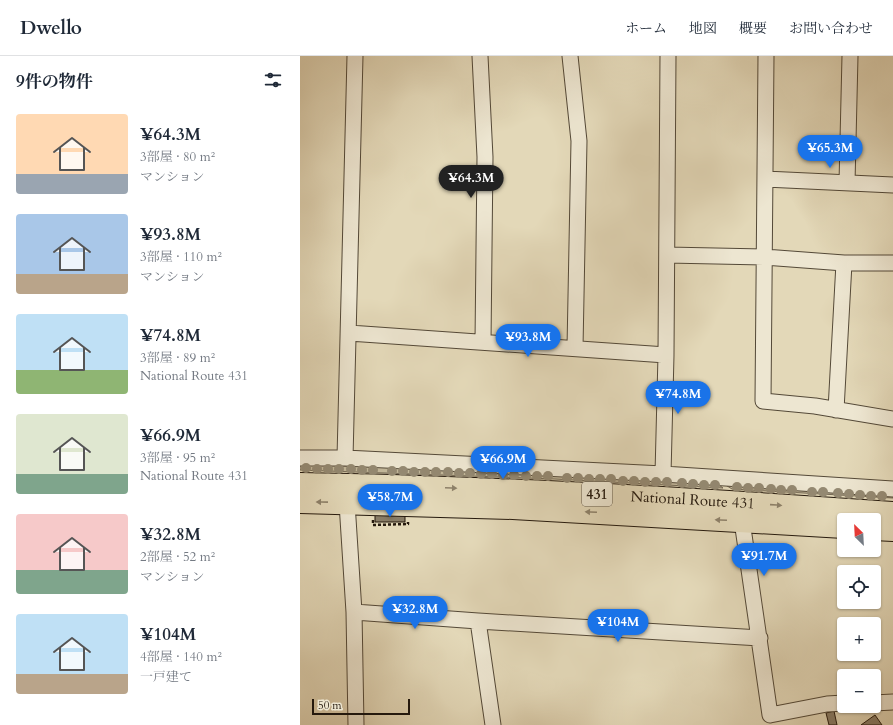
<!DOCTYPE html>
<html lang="ja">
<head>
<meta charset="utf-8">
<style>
  body { margin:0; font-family:Cardo,"Noto Serif JP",serif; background:#f6f6f7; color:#1f2937; height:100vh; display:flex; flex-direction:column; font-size:15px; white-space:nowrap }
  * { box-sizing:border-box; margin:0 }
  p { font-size:13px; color:#747a83 }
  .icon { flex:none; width:22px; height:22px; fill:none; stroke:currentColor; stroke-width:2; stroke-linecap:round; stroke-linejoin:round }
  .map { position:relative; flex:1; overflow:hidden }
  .sheet { display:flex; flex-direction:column; background:#fff; width:300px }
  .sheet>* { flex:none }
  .needle { width:26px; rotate:336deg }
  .tools { position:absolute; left:537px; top:457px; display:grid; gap:8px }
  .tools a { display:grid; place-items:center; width:44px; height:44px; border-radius:4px; background:#fff; box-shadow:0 1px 3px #0004; font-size:20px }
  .scale { position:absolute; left:12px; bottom:10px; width:98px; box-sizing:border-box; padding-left:4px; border:2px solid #25190d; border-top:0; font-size:11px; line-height:14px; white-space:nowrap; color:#25190d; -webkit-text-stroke:3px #ede6d1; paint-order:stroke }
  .price { position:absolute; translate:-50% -34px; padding:0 9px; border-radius:14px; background:#1a73e8; color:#fff; font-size:13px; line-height:26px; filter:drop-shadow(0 1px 2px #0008) }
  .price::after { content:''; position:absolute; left:50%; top:24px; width:12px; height:9px; margin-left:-6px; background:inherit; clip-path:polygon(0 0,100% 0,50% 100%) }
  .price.selected { background:#222; color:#fff }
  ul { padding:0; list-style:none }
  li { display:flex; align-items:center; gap:12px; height:100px; padding:0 16px }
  li span { display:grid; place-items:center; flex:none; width:112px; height:80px; border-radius:4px; color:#555 }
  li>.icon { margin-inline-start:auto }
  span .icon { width:48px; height:48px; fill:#fffc; stroke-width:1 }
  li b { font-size:17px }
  h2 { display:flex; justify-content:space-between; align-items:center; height:48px; padding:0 16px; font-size:17px }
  header { display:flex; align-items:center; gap:24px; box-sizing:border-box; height:56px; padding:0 20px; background:#fff; border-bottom:1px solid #e0e1e3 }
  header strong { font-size:19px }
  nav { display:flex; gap:22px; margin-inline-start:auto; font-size:14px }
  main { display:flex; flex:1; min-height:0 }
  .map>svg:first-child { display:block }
  .green { fill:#c3b89b; stroke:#746854 }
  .building { fill:#887c66; stroke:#25190d }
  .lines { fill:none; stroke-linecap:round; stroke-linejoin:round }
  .street-casing { stroke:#544938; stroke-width:17 }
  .highway-casing { stroke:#25190d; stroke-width:24 }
  .path { stroke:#25190d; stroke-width:2.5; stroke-dasharray:3 2; stroke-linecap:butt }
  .street { stroke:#ede6d1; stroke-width:15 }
  .highway { stroke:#e3d8b8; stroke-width:22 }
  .tree { fill:#948972 }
  .oneway { fill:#8e826b }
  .labels { text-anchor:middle; stroke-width:4; stroke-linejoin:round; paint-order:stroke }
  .shield { fill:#ede6d1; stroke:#615648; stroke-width:1 }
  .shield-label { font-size:14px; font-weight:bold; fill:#25190d }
  .street-label { font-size:15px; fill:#25190d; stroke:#ede6d1 }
</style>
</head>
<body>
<header>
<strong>Dwello</strong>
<nav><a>ホーム</a><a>地図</a><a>概要</a><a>お問い合わせ</a></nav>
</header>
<main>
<section class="sheet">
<h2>9件の物件<svg class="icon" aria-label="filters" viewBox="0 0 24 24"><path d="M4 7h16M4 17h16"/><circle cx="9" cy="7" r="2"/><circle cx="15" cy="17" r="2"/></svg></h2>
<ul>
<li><span style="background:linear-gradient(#ffd9b3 75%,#9aa5b1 0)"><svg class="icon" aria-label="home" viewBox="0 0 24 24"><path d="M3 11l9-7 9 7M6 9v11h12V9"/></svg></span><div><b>¥64.3M</b><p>3部屋 · 80 m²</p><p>マンション</p></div></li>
<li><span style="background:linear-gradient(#a9c7e8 75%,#b9a48a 0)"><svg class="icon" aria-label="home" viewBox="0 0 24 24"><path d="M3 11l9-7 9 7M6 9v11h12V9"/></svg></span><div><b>¥93.8M</b><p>3部屋 · 110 m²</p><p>マンション</p></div></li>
<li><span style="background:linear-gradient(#bfe0f5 70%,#8fb573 0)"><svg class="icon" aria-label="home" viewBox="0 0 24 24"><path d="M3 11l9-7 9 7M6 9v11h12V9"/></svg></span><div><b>¥74.8M</b><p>3部屋 · 89 m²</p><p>National Route 431</p></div></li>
<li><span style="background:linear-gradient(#dfe7d0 75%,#7fa58c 0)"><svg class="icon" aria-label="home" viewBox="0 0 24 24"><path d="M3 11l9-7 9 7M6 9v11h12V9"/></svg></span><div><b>¥66.9M</b><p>3部屋 · 95 m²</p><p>National Route 431</p></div></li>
<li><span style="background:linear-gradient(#f6c9c9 70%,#7fa58c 0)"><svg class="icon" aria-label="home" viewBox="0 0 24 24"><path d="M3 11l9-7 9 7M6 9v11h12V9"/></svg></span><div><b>¥32.8M</b><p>2部屋 · 52 m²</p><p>マンション</p></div></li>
<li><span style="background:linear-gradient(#bfe0f5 75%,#b9a48a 0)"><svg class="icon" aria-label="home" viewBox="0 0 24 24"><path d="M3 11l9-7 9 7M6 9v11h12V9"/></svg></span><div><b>¥104M</b><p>4部屋 · 140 m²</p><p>一戸建て</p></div></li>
</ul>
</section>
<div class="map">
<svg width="593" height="669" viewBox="0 0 593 669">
  <rect width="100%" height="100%" fill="#e3d8b8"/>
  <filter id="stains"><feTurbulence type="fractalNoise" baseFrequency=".005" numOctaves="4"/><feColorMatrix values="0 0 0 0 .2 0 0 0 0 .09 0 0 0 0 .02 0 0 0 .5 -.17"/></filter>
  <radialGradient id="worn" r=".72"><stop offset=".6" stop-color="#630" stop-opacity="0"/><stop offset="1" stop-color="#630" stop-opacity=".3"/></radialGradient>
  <path class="green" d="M0 409 122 412 295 420 419 429 423 432 255 423 0 414Z
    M424 428 593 439V442L432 433Z"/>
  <path class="building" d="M75 458 105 459V466H75Z
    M534 655 537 669H529L526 657Z
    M575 659 582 669H561Z"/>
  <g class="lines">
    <g class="street-casing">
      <path id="street" d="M180 0 185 101 183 286
        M270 0 279 85 275 292
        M466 0 463 345 515 350 593 363
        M465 123 593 129
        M547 127 550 0
        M367 199 464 201 544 207H593
        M49 277 366 299
        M536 354 544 207
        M0 402H45L363 418 593 433
        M45 402 55 0
        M363 418 366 299 368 0
        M47 447 54 556 56 669
        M442 465 470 659 527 648 544 647
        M54 556 178 565 460 582
        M178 565 193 669
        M574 647 593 646"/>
    </g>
    <g class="highway-casing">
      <g id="highway">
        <path id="s1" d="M0 428C198 431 396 443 593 457"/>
        <path d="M0 446 213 452 544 471"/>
        <path d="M574 473 593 474"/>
      </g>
    </g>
    <path class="path" d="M73 464V469L108 468V466"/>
    <use href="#street" class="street"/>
    <use href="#highway" class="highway"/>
  </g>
  <g class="tree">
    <circle cx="6" cy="412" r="5"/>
    <circle cx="17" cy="413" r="5"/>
    <circle cx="28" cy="413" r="5"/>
    <circle cx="39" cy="413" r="5"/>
    <circle cx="51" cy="413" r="5"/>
    <circle cx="62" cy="414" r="5"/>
    <circle cx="73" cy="414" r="5"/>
    <circle cx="92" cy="415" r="5"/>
    <circle cx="103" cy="415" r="5"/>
    <circle cx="114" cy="416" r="5"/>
    <circle cx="125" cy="416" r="5"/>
    <circle cx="136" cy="416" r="5"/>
    <circle cx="148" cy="416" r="5"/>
    <circle cx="159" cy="417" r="5"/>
    <circle cx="170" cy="417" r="5"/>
    <circle cx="181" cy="418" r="5"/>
    <circle cx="192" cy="418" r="5"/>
    <circle cx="203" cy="419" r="5"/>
    <circle cx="214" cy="419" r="5"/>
    <circle cx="226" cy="420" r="5"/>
    <circle cx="237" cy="420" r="5"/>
    <circle cx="248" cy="420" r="5"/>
    <circle cx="267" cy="422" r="5"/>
    <circle cx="278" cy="422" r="5"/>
    <circle cx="289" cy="423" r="5"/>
    <circle cx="300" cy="423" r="5"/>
    <circle cx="311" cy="423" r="5"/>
    <circle cx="323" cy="425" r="5"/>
    <circle cx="334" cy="425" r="5"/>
    <circle cx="345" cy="426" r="5"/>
    <circle cx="356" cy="426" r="5"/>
    <circle cx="367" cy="426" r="5"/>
    <circle cx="382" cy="427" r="5"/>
    <circle cx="393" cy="428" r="5"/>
    <circle cx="404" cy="429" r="5"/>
    <circle cx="415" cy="429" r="5"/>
    <circle cx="437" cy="431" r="5"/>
    <circle cx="448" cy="432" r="5"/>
    <circle cx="459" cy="432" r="5"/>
    <circle cx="471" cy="433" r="5"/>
    <circle cx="481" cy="434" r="5"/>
    <circle cx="492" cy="434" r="5"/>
    <circle cx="512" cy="436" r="5"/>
    <circle cx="523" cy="436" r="5"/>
    <circle cx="538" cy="437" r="5"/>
    <circle cx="549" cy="438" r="5"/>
    <circle cx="560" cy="439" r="5"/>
    <circle cx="571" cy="440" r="5"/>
    <circle cx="582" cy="440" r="5"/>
  </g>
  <defs><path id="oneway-solid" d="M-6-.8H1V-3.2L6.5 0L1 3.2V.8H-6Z"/></defs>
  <g class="oneway">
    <use href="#oneway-solid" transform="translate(151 432) rotate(2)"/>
    <use href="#oneway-solid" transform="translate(22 446) rotate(-179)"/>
    <use href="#oneway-solid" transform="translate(476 449) rotate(4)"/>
    <use href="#oneway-solid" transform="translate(291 456) rotate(-177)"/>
    <use href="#oneway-solid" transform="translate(421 464) rotate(-177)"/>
  </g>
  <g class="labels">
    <rect class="shield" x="282" y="426" width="30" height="24" rx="3"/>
    <g class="shield-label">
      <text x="297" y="443">431</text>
    </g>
    <g class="street-label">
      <text dy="5" stroke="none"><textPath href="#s1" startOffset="393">National Route 431</textPath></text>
    </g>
  </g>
  <rect width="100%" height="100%" filter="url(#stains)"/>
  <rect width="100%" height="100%" fill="url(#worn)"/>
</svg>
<div class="tools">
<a><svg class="needle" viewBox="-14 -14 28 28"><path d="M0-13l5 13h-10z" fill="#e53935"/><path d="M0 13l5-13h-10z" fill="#747a83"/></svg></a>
<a><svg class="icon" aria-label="locate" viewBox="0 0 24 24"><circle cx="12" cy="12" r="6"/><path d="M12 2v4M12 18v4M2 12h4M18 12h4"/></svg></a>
<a>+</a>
<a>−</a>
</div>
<div class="scale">50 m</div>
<b class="price" style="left:530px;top:113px">¥65.3M</b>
<b class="price selected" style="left:171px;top:143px">¥64.3M</b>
<b class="price" style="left:228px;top:302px">¥93.8M</b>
<b class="price" style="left:378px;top:359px">¥74.8M</b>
<b class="price" style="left:203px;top:424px">¥66.9M</b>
<b class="price" style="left:90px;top:462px">¥58.7M</b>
<b class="price" style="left:464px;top:521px">¥91.7M</b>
<b class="price" style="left:115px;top:574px">¥32.8M</b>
<b class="price" style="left:318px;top:587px">¥104M</b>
</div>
</main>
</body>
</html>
